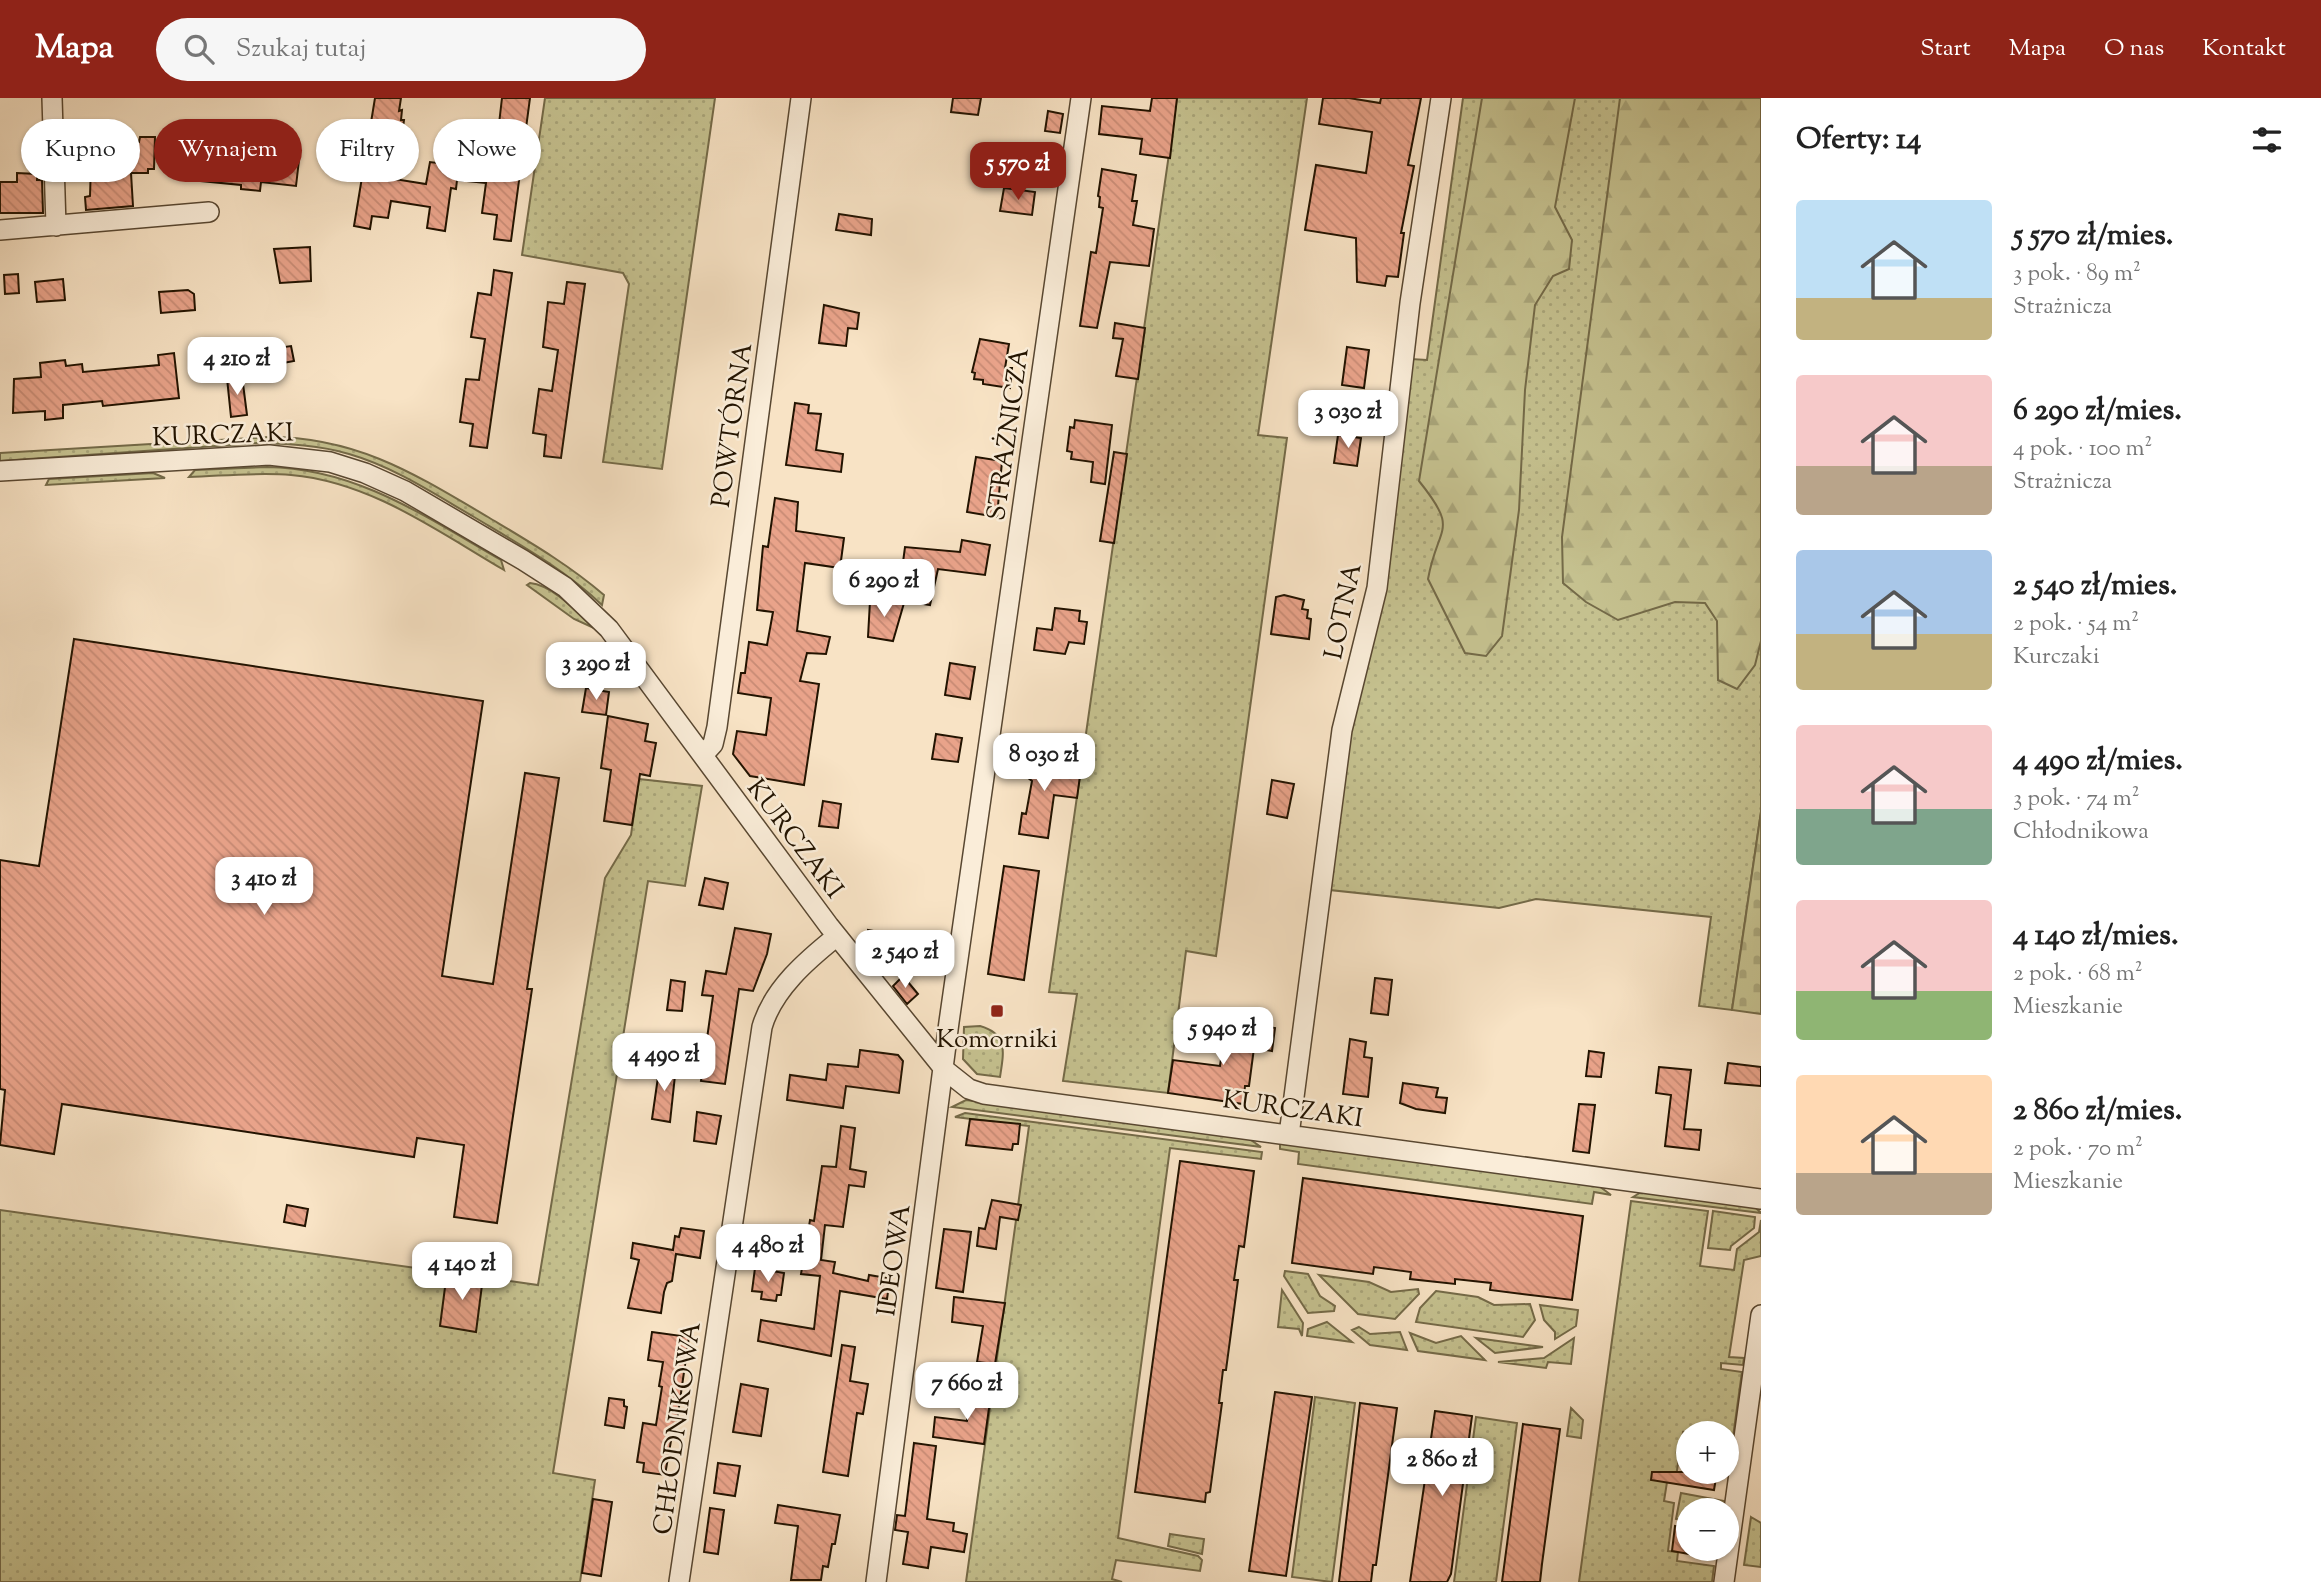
<!DOCTYPE html>
<html lang="pl">
<head>
<meta charset="utf-8">
<style>
  body { margin:0; font-family:"Sorts Mill Goudy",serif; background:#f6f6f6; color:#222; height:100vh; display:flex; flex-direction:column; font-size:26px; white-space:nowrap }
  * { box-sizing:border-box; margin:0 }
  p { font-size:23px; color:#767676 }
  .icon { flex:none; width:38px; height:38px; fill:none; stroke:currentColor; stroke-width:2; stroke-linecap:round; stroke-linejoin:round }
  .map { position:relative; flex:1; overflow:hidden }
  .panel { display:flex; flex-direction:column; background:#fff; width:560px }
  .panel>* { flex:none }
  .top-card { position:absolute; left:21px; top:21px; width:665px; height:63px; display:flex; gap:14px }
  .buttons { position:absolute; left:1676px; top:1323px; display:grid; gap:14px }
  .buttons a { display:grid; place-items:center; width:63px; height:63px; border-radius:50%; background:#fff; box-shadow:0 2px 5px #0004; font-size:35px }
  .price { position:absolute; translate:-50% -60px; padding:0 16px; border-radius:14px; background:#fff; color:#222; font-size:23px; line-height:46px; filter:drop-shadow(0 2px 4px #0008) }
  .price::after { content:''; position:absolute; left:50%; top:42px; width:21px; height:16px; margin-left:-10px; background:inherit; clip-path:polygon(0 0,100% 0,50% 100%) }
  .price.on { background:#8f2418; color:#fff }
  ul { padding:0; list-style:none }
  li { display:flex; align-items:center; gap:21px; height:175px; padding:0 35px }
  li span { display:grid; place-items:center; flex:none; width:196px; height:140px; border-radius:7px; color:#555 }
  li>.icon { margin-inline-start:auto }
  span .icon { width:84px; height:84px; fill:#fffc; stroke-width:1 }
  li b { font-size:30px }
  h2 { display:flex; justify-content:space-between; align-items:center; height:84px; padding:0 35px; font-size:30px }
  .tag { padding:0 24px; border-radius:32px; background:#fff; box-shadow:0 2px 5px #0004; font-size:24px; line-height:63px }
  .tag.on { background:#8f2418; color:#fff }
  header { display:flex; align-items:center; gap:42px; box-sizing:border-box; height:98px; padding:0 35px; background:#8f2418; color:#fff }
  header strong { font-size:33px }
  nav { display:flex; gap:38px; margin-inline-start:auto; font-size:24px }
  .search { width:490px; height:63px; background:#f6f6f6; display:flex; align-items:center; gap:18px; box-sizing:border-box; padding:0 24px; border-radius:38px; color:#767676; font-size:26px }
  main { display:flex; flex:1; min-height:0 }
  .map>svg:first-child { display:block }
  .green { fill:url(#green-dots); stroke:#746a48; stroke-width:2 }
  .forest { fill:url(#forest-firs); stroke:#746a48; stroke-width:2 }
  .cemetery { fill:url(#cemetery-stones); stroke:#746a48; stroke-width:2 }
  .building { fill:url(#building-back-hatch); stroke:#221300; stroke-width:2 }
  .lines { fill:none; stroke-linecap:round; stroke-linejoin:round }
  .street-casing { stroke:#584731; stroke-width:22 }
  .street { stroke:#faedd9; stroke-width:19 }
  .poi-dot { fill:#8f2418; stroke:#faedd9; stroke-width:2.5 }
  .labels { text-anchor:middle; stroke-width:5; stroke-linejoin:round; paint-order:stroke }
  .street-label { font-size:26px; fill:#221300; stroke:#faedd9 }
  .poi-label { font-size:26px; fill:#221300; stroke:#faedd9 }
</style>
</head>
<body>
<header>
<strong>Mapa</strong>
<div class="search"><svg class="icon" aria-label="search" viewBox="0 0 24 24"><circle cx="10" cy="10" r="6"/><path d="M15 15l6 6"/></svg>Szukaj tutaj</div>
<nav><a>Start</a><a>Mapa</a><a>O nas</a><a>Kontakt</a></nav>
</header>
<main>
<div class="map">
<svg width="1761" height="1484" viewBox="0 0 1761 1484">
  <defs>
    <pattern id="green-dots" width="8" height="8" patternUnits="userSpaceOnUse" patternTransform="scale(1.75)"><rect width="8" height="8" fill="#c5c18f"/><path d="M2 2h.1M6 6h.1" fill="none" stroke="#a9a57a" stroke-width="1.8" stroke-linecap="round"/></pattern>
    <pattern id="forest-firs" width="22" height="20" patternUnits="userSpaceOnUse" patternTransform="scale(1.75)"><rect width="22" height="20" fill="#c5c18f"/><path d="M5 1l3.5 6h-7zM16 11l3.5 6h-7z" fill="#a9a57a"/></pattern>
    <pattern id="cemetery-stones" width="16" height="16" patternUnits="userSpaceOnUse" patternTransform="scale(1.75)"><rect width="16" height="16" fill="#c5c18f"/><path d="M2 7V4a2 2 0 0 1 4 0v3zM10 15v-3a2 2 0 0 1 4 0v3z" fill="#a9a57a"/></pattern>
    <pattern id="building-back-hatch" width="6" height="6" patternUnits="userSpaceOnUse" patternTransform="scale(1.75)"><rect width="6" height="6" fill="#e9a38a"/><path d="M-1 5l2 2M0 0l6 6M5-1l2 2" fill="none" stroke="#c88b75"/></pattern>
  </defs>
  <rect width="100%" height="100%" fill="#f8e3c5"/>
  <filter id="stains"><feTurbulence type="fractalNoise" baseFrequency=".00286" numOctaves="4"/><feColorMatrix values="0 0 0 0 .2 0 0 0 0 .09 0 0 0 0 .02 0 0 0 .5 -.17"/></filter>
  <radialGradient id="worn" r=".72"><stop offset=".6" stop-color="#630" stop-opacity="0"/><stop offset="1" stop-color="#630" stop-opacity=".3"/></radialGradient>
  <path class="green" d="M545 0H715L662 371 603 364 629 186 623 175 522 157Z
    M1177 0H1307L1258 337 1287 340 1216 858 1186 853 1168 995 1063 983 1077 896 1049 894Z
    M1463 0H1761V714L1732 912 1699 908 1711 819 1536 801 1499 810 1330 792 1350 632 1411 261 1427 262Z
    M269 339C357 339 415 376 488 419 528 443 568 466 604 497L602 507C564 471 519 446 474 419 433 395 394 369 349 356 319 347 289 346 258 345L0 363V355Z
    M267 369C356 370 426 419 501 462L504 472C437 433 371 384 291 377 257 374 222 378 189 379L195 372Z
    M153 375 165 380 46 387 49 381Z
    M530 485C553 487 578 515 594 530L574 521 527 487Z
    M639 681 702 688 685 788 648 783 553 1375 595 1382 580 1484H0V1112L538 1187 605 780 631 737Z
    M980 928C1008 936 1004 953 1000 979L977 976 963 961 964 929Z
    M966 1002 1248 1040 1261 1049 952 1009Z
    M965 1015 1262 1054 1261 1061 1170 1050 1118 1440 1198 1458 1202 1462 1200 1473 1116 1462 1112 1481 1122 1484H966L1029 1028 955 1019Z
    M1280 1044 1599 1088 1611 1097 1594 1094 1592 1106 1298 1066 1299 1054 1280 1051Z
    M1643 1093 1754 1108 1761 1115 1633 1099Z
    M1631 1103 1708 1113 1700 1168 1734 1172 1737 1151 1759 1134 1761 1122V1158L1744 1162 1729 1259 1744 1260 1743 1267 1721 1265V1271L1742 1274 1733 1339 1727 1338V1335L1683 1334 1675 1385 1667 1384 1664 1403 1674 1405 1668 1453 1678 1454 1677 1463 1714 1468 1712 1484H1579Z
    M1713 1113 1755 1119 1754 1130 1731 1148 1730 1152 1708 1150Z
    M1285 1173 1308 1176 1320 1198 1335 1208 1334 1213 1308 1215 1284 1178Z
    M1319 1177 1369 1184 1391 1194 1418 1191 1419 1196 1395 1221 1358 1216Z
    M1282 1192 1303 1225 1302 1238 1299 1231 1278 1229Z
    M1436 1193 1478 1199 1494 1207 1530 1206 1535 1222 1523 1239 1416 1224 1420 1210Z
    M1540 1207 1578 1212 1576 1228 1555 1241V1234L1544 1222Z
    M1327 1224 1352 1244 1307 1238 1308 1231Z
    M1359 1229 1370 1236 1400 1234 1407 1252 1370 1247 1352 1232Z
    M1410 1235 1436 1245 1461 1238 1485 1262 1418 1253Z
    M1476 1240 1543 1249 1495 1255Z
    M1574 1240 1571 1266 1548 1264 1546 1270 1498 1264 1544 1260Z
    M1315 1299 1355 1305 1332 1484 1292 1479Z
    M1571 1310 1583 1322 1581 1340 1567 1338Z
    M1476 1319 1517 1325 1496 1484H1454Z
    M1681 1395 1724 1403 1722 1412H1689V1423L1676 1421Z
    M1751 1419 1761 1425V1469L1744 1467Z
    M1170 1436 1204 1441 1202 1456 1168 1448Z"/>
  <path class="forest" d="M1482 0H1575L1555 109 1572 142 1569 171 1553 178 1535 207 1525 292 1519 412 1502 538 1486 558 1465 555 1428 481C1438 426 1460 434 1419 383Z
    M1620 0H1761V543L1755 567 1737 591 1718 582 1717 523 1705 505 1675 504 1618 522 1586 504 1563 485 1562 439Z"/>
  <path class="cemetery" d="M1761 714V916L1732 912Z"/>
  <path class="building" d="M375 0H401L399 13 402 12 401 22H404L402 37 385 35 380 74 394 76V81L426 86 430 64 445 66 448 44 466 47 463 66 504 72 510 27 499 26 502 0H530L511 143 494 141 497 117 482 115 486 85 457 82 456 91 451 90 445 133 427 130 430 109 391 103 388 120 372 118 370 131 354 128Z
    M953 0H981L978 17 951 14Z
    M1152 0H1177L1170 60 1140 56 1142 41 1099 36 1102 8 1150 13Z
    M1323 0H1349L1380 5 1381 0H1421L1408 67 1414 68 1401 135H1404L1398 179 1387 178 1385 188 1357 184 1356 140 1305 132 1316 67 1366 75 1372 34 1319 26Z
    M1048 13 1063 16 1060 35 1045 33Z
    M72 30H87V35H104V43L139 44 140 39H155L154 71H148V75H131L133 108 86 112 85 99 90 98 91 66H72Z
    M246 36 274 39 272 59 299 62 296 88 261 84 260 93 241 91V87L201 83 204 52 244 55Z
    M1102 71 1136 77 1132 103H1137L1133 127 1154 131 1149 168 1110 164 1097 230 1080 228 1091 154 1096 155 1103 110 1099 109 1100 99 1098 98Z
    M17 75 37 76V82H42L43 115H0V84H17Z
    M1004 90 1035 94 1032 117 1000 113Z
    M839 116 872 121 871 137 836 132Z
    M310 149 311 183 280 185 274 151Z
    M494 172 512 175 487 350 470 348 473 326 460 324 466 281 479 282 485 241 471 239 478 195 491 197Z
    M18 176 19 195 5 196 4 177Z
    M63 181 65 202 37 204 35 184Z
    M567 184 585 186 561 360 544 358 546 337 533 335 539 291 552 293 558 252 543 249 548 204 564 206Z
    M188 192 194 196 195 212 161 215 159 194Z
    M824 207 859 215 857 231 848 230 846 248 819 245Z
    M1115 225 1145 230 1138 281 1116 278 1123 241 1113 240Z
    M980 241 1009 246 1005 270H1012L1010 290 983 286V282L974 281 975 275 972 274Z
    M291 248 294 263 272 267 270 251Z
    M1347 249 1369 252 1364 290 1342 287Z
    M174 255 179 300 103 308 102 303 63 307V320L45 322V313L13 315 14 281 41 279 40 265 65 262 66 268 82 266 83 274 159 267 158 257Z
    M242 278 247 317 231 319 227 280Z
    M795 305 809 307 808 315 821 316 816 352 843 356 841 374 786 367Z
    M1075 322 1112 327 1105 386 1091 384 1093 364 1071 361 1072 354 1067 353 1070 329 1074 330Z
    M1338 337 1361 340 1357 368 1334 365Z
    M1114 354 1127 356 1114 445 1100 443Z
    M976 359 1002 363 997 419 967 414Z
    M775 400 798 404 796 433 844 440 840 470 805 465 797 533 830 539 826 556 807 555 800 583 819 586 804 687 750 678 733 656 737 633 766 637 771 600 738 595 741 575H745L749 544 767 547 773 514 757 512 763 448 768 449Z
    M962 442 990 447 985 477 938 471 930 507 898 502 905 449 960 454Z
    M1284 497 1304 502 1302 511 1308 512 1307 520 1311 521 1309 541 1271 536 1276 499Z
    M882 501 904 505 893 543 868 539 870 503 882 504Z
    M1055 510 1080 513 1079 523 1087 524 1084 546 1069 544 1065 556 1034 552 1037 530 1052 532Z
    M74 541 483 603 442 878 493 886 525 675 559 680 527 891H532L497 1125 454 1119 464 1047 417 1040 414 1059 62 1006 54 1056 0 1047 5 992 0 991V762L39 768Z
    M950 565 975 569 970 601 945 597Z
    M586 590 609 594 606 617 582 614Z
    M608 618 648 626 645 643 656 645 650 678 640 676 632 727 604 723 611 672 601 670Z
    M936 636 962 640 958 664 932 661Z
    M1035 652 1039 658 1054 660 1052 674 1080 678 1077 700 1054 697 1048 740 1019 736 1022 715 1026 716 1032 683 1019 673 1022 655 1030 656Z
    M1272 682 1294 686 1287 720 1267 716Z
    M823 703 841 706 838 730 819 728Z
    M1004 768 1039 773 1024 882 988 876Z
    M705 780 728 785 723 811 699 807Z
    M735 830 771 836 767 856 753 893 739 891 725 986 701 983 713 898 702 897 706 873 726 876Z
    M868 832 940 845 936 870 873 862 865 851Z
    M903 878 918 896 907 906 893 888Z
    M1375 880 1392 882 1388 917 1371 915Z
    M671 882 685 884 682 913 667 912Z
    M1239 925 1275 930 1272 953 1254 950 1249 988H1245L1243 1006 1168 995 1173 962 1220 968 1225 934 1238 936Z
    M1350 941 1366 944 1364 959 1372 960 1368 999 1343 996Z
    M860 952 898 957 903 963 899 995 846 988 843 1010 787 1002 790 977 826 982 828 966 858 969Z
    M1589 953 1604 955 1601 979 1586 978Z
    M660 965 676 968 670 1024 652 1021Z
    M1728 965 1761 969V988L1725 985Z
    M1659 969 1691 972 1684 1031 1701 1032 1699 1052 1665 1048 1671 997 1656 995Z
    M1403 985 1438 990 1436 999 1447 1000 1445 1015 1416 1011 1400 1005Z
    M1579 1006 1595 1007 1589 1055 1573 1053Z
    M697 1014 721 1018 716 1046 694 1043Z
    M970 1021 1020 1026 1018 1046H1013L1012 1052 966 1047Z
    M841 1028 855 1030 850 1071 866 1074 864 1089 849 1087 843 1129 825 1127 821 1162 835 1164 833 1175 868 1183 869 1177 887 1180 886 1186 889 1187 887 1201 840 1193 831 1258 758 1243 761 1222 814 1231 820 1178 801 1176 810 1122 814 1123 822 1068 836 1069Z
    M1180 1063 1254 1073 1244 1149 1239 1148 1234 1182H1238L1226 1272H1223L1219 1305H1222L1210 1394 1206 1395 1205 1404 1135 1394Z
    M1303 1080 1583 1118 1572 1202 1490 1192 1491 1185 1455 1181V1186L1410 1181 1411 1174 1374 1169 1373 1176 1292 1165Z
    M992 1102 1021 1107 1018 1122 1000 1119 996 1151 977 1148 979 1130 985 1131Z
    M287 1107 308 1111 305 1128 284 1124Z
    M681 1130 704 1133 700 1160 676 1156 672 1183 667 1185 664 1194 661 1215 628 1210 639 1162 631 1160 633 1145 673 1152 675 1138 679 1139Z
    M944 1131 971 1134 963 1194 936 1190Z
    M755 1170 784 1175 781 1197H777L776 1203 761 1201 762 1194 752 1193Z
    M447 1174 483 1179 476 1234 440 1228Z
    M954 1199 1005 1205 995 1266 977 1264 983 1228 952 1224Z
    M652 1234 689 1239 675 1337H672L665 1377 643 1374 644 1365 637 1364 643 1325 656 1327 662 1289 659 1288 663 1264 648 1262Z
    M842 1247 855 1249 850 1283 868 1286 863 1316 857 1315 848 1378 823 1374Z
    M741 1286 768 1291 761 1338 733 1334Z
    M971 1294 991 1296 984 1346 933 1339 935 1319 967 1323Z
    M1275 1294 1312 1299 1286 1478 1249 1473Z
    M609 1300 624 1302V1308L627 1309 624 1330 605 1327Z
    M1360 1305 1397 1310 1376 1467H1373L1371 1484H1339Z
    M1435 1313 1472 1318 1451 1476 1447 1484H1410Z
    M1523 1326 1560 1331 1542 1466 1540 1484H1502Z
    M914 1345 936 1348 927 1421 954 1425 953 1433 967 1436 964 1454 931 1449 928 1470 903 1466 908 1434 895 1432 897 1417 905 1418Z
    M718 1365 740 1368 735 1398 714 1395Z
    M1652 1374H1717L1714 1392 1651 1382Z
    M593 1401 612 1404 601 1478 582 1475Z
    M778 1407 840 1417 835 1446H832L828 1469 823 1468 821 1482H791L798 1428 775 1425Z
    M710 1410 724 1412 718 1456 704 1454Z
    M1675 1428 1689 1430V1456L1672 1453Z"/>
  <g class="lines">
    <g class="street-casing">
      <path id="street" d="M52 0 56 128
        M0 132 209 114
        M0 373 269 357 330 364 365 375 405 393 523 462 565 489 609 531 829 828 945 972 969 991 984 996 1761 1101
        M703 657 713 646 717 629 801 0
        M1289 1037 1342 632 1377 490 1410 205 1441 0
        M679 1484 762 929C773 891 807 862 837 838
        M876 1484 949 924 1081 0
        M1724 1484 1761 1217"/>
    </g>
    <use href="#street" class="street"/>
  </g>
  <rect class="poi-dot" x="990" y="906" width="14" height="14" rx="3.5"/>
  <g class="labels">
    <g class="street-label">
      <text transform="translate(731 327) rotate(-82)" y="9">POWTÓRNA</text>
      <text transform="translate(223 336) rotate(-2)" y="9">KURCZAKI</text>
      <text transform="translate(1007 336) rotate(-82)" y="9">STRAŻNICZA</text>
      <text transform="translate(1342 513) rotate(-78)" y="9">LOTNA</text>
      <text transform="translate(796 740) rotate(53)" y="9">KURCZAKI</text>
      <text transform="translate(1293 1010) rotate(8)" y="9">KURCZAKI</text>
      <text transform="translate(893 1162) rotate(-82)" y="9">IDEOWA</text>
      <text transform="translate(676 1330) rotate(-82)" y="9">CHŁODNIKOWA</text>
    </g>
    <g class="poi-label">
      <text x="997" y="949">Komorniki</text>
    </g>
  </g>
  <rect width="100%" height="100%" filter="url(#stains)"/>
  <rect width="100%" height="100%" fill="url(#worn)"/>
</svg>
<div class="buttons">
<a>+</a>
<a>−</a>
</div>
<b class="price on" style="left:1018px;top:104px">5 570 zł</b>
<b class="price" style="left:237px;top:299px">4 210 zł</b>
<b class="price" style="left:1348px;top:352px">3 030 zł</b>
<b class="price" style="left:884px;top:521px">6 290 zł</b>
<b class="price" style="left:596px;top:604px">3 290 zł</b>
<b class="price" style="left:1044px;top:695px">8 030 zł</b>
<b class="price" style="left:264px;top:819px">3 410 zł</b>
<b class="price" style="left:905px;top:892px">2 540 zł</b>
<b class="price" style="left:1223px;top:969px">5 940 zł</b>
<b class="price" style="left:664px;top:995px">4 490 zł</b>
<b class="price" style="left:768px;top:1186px">4 480 zł</b>
<b class="price" style="left:462px;top:1204px">4 140 zł</b>
<b class="price" style="left:967px;top:1324px">7 660 zł</b>
<b class="price" style="left:1442px;top:1400px">2 860 zł</b>
<div class="top-card">
<a class="tag">Kupno</a>
<a class="tag on">Wynajem</a>
<a class="tag">Filtry</a>
<a class="tag">Nowe</a>
</div>
</div>
<section class="panel">
<h2>Oferty: 14<svg class="icon" aria-label="filters" viewBox="0 0 24 24"><path d="M4 7h16M4 17h16"/><circle cx="9" cy="7" r="2"/><circle cx="15" cy="17" r="2"/></svg></h2>
<ul>
<li><span style="background:linear-gradient(#bfe0f5 70%,#c2b280 0)"><svg class="icon" aria-label="home" viewBox="0 0 24 24"><path d="M3 11l9-7 9 7M6 9v11h12V9"/></svg></span><div><b>5 570 zł/mies.</b><p>3 pok. · 89 m²</p><p>Strażnicza</p></div></li>
<li><span style="background:linear-gradient(#f6c9c9 65%,#b9a48a 0)"><svg class="icon" aria-label="home" viewBox="0 0 24 24"><path d="M3 11l9-7 9 7M6 9v11h12V9"/></svg></span><div><b>6 290 zł/mies.</b><p>4 pok. · 100 m²</p><p>Strażnicza</p></div></li>
<li><span style="background:linear-gradient(#a9c7e8 60%,#c2b280 0)"><svg class="icon" aria-label="home" viewBox="0 0 24 24"><path d="M3 11l9-7 9 7M6 9v11h12V9"/></svg></span><div><b>2 540 zł/mies.</b><p>2 pok. · 54 m²</p><p>Kurczaki</p></div></li>
<li><span style="background:linear-gradient(#f6c9c9 60%,#7fa58c 0)"><svg class="icon" aria-label="home" viewBox="0 0 24 24"><path d="M3 11l9-7 9 7M6 9v11h12V9"/></svg></span><div><b>4 490 zł/mies.</b><p>3 pok. · 74 m²</p><p>Chłodnikowa</p></div></li>
<li><span style="background:linear-gradient(#f6c9c9 65%,#8fb573 0)"><svg class="icon" aria-label="home" viewBox="0 0 24 24"><path d="M3 11l9-7 9 7M6 9v11h12V9"/></svg></span><div><b>4 140 zł/mies.</b><p>2 pok. · 68 m²</p><p>Mieszkanie</p></div></li>
<li><span style="background:linear-gradient(#ffd9b3 70%,#b9a48a 0)"><svg class="icon" aria-label="home" viewBox="0 0 24 24"><path d="M3 11l9-7 9 7M6 9v11h12V9"/></svg></span><div><b>2 860 zł/mies.</b><p>2 pok. · 70 m²</p><p>Mieszkanie</p></div></li>
</ul>
</section>
</main>
</body>
</html>
